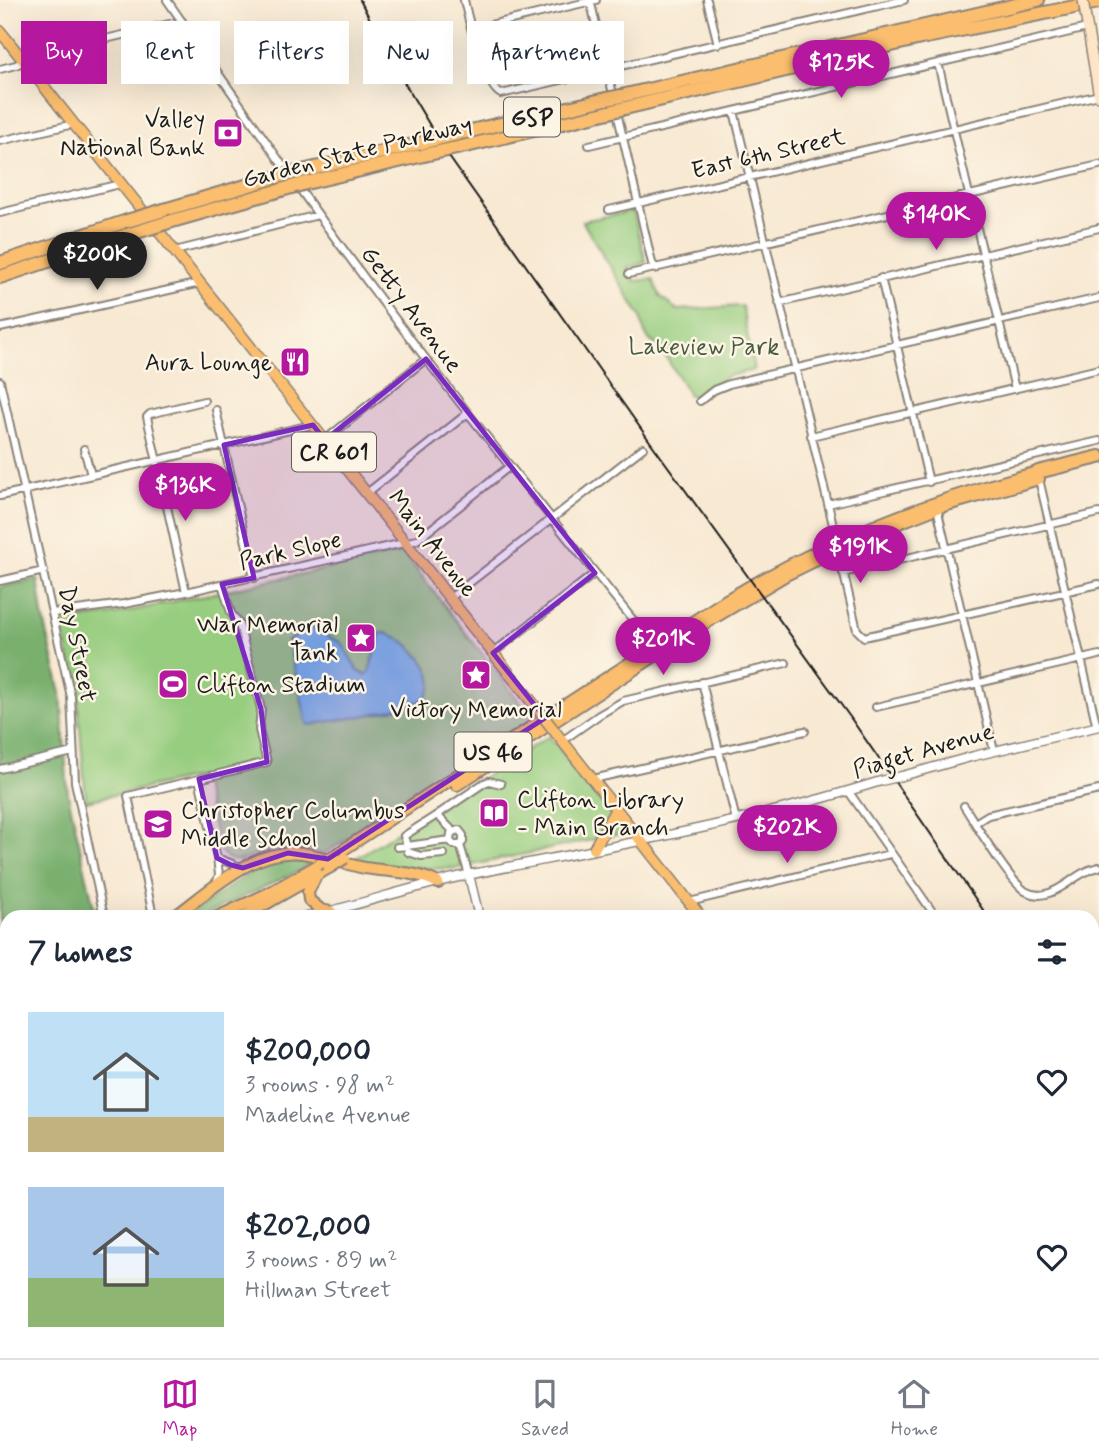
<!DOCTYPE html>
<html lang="en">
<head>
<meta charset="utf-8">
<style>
  body { margin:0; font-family:Mynerve,sans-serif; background:#f2f2f3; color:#1f2937; height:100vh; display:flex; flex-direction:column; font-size:26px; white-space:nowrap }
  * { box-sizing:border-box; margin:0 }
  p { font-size:23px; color:#747a83 }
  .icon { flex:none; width:38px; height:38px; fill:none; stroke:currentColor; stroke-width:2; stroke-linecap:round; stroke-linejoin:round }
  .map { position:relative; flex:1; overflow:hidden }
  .details { position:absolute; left:0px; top:910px; width:1099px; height:448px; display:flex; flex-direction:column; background:#fff; border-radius:21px 21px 0 0; box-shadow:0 7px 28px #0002 }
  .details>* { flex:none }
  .hud { position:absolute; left:21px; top:21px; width:700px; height:63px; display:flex; gap:14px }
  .price { position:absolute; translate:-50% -60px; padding:0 16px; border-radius:24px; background:#b5179e; color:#fff; font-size:23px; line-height:46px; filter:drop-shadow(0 2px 4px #0008) }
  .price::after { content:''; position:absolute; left:50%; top:42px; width:21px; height:16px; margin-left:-10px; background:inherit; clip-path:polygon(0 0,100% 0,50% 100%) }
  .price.selected { background:#222; color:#fff }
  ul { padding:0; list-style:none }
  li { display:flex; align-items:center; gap:21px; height:175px; padding:0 28px }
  li span { display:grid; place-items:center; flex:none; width:196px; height:140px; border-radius:0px; color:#555 }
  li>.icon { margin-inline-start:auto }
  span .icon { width:84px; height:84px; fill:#fffc; stroke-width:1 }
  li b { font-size:30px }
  h2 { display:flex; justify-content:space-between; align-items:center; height:84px; padding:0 28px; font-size:30px }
  .tag { padding:0 24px; border-radius:0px; background:#fff; box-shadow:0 7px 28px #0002; font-size:24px; line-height:63px }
  .tag.selected { background:#b5179e; color:#fff }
  .dock { display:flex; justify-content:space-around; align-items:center; height:98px; border-top:2px solid #e0e1e3; background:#fff; font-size:19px; color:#747a83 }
  .dock a { display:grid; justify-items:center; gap:4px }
  .dock .selected { color:#b5179e }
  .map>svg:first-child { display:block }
  .green { fill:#97cd7f; stroke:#5a744e; stroke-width:2 }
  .forest { fill:#79b06e; stroke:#4a6645; stroke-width:2 }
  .water { fill:#6fb9e8; stroke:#466a82; stroke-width:2 }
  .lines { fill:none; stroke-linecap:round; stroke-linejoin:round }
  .minor-casing { stroke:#8a8278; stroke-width:10 }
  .tertiary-casing { stroke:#8a8278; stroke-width:11 }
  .secondary-casing { stroke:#8a8278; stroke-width:12 }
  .primary-casing { stroke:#8a8278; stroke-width:13 }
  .trunk-casing { stroke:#8a8278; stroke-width:14 }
  .motorway-casing { stroke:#8a8278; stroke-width:16 }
  .minor { stroke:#fff; stroke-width:6 }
  .tertiary { stroke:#fff; stroke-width:8 }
  .secondary { stroke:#fde5c5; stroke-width:9 }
  .primary { stroke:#fbbd6e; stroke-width:10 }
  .trunk { stroke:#fbbd6e; stroke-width:10 }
  .motorway { stroke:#fbbd6e; stroke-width:12 }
  .rail { stroke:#1c1c1c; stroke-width:2 }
  .tertiary-bridge-casing { stroke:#8a8278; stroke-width:11; stroke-linecap:butt }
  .secondary-bridge-casing { stroke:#8a8278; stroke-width:12; stroke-linecap:butt }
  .primary-bridge-casing { stroke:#8a8278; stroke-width:13; stroke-linecap:butt }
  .trunk-bridge-casing { stroke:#8a8278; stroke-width:14; stroke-linecap:butt }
  .motorway-bridge-casing { stroke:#8a8278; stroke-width:16; stroke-linecap:butt }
  .tertiary-bridge { stroke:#fff; stroke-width:8 }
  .secondary-bridge { stroke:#fde5c5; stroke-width:9 }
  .primary-bridge { stroke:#fbbd6e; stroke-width:10 }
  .trunk-bridge { stroke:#fbbd6e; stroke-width:10 }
  .motorway-bridge { stroke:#fbbd6e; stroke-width:12 }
  .marked { fill:#7b2cbf; fill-opacity:0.2; stroke:#7b2cbf; stroke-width:5; stroke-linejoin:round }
  .labels { text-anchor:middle; stroke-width:5; stroke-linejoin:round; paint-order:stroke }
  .shield { fill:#fcf5e5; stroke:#5f5d58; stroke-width:2 }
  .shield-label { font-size:23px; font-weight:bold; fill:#1c1c1c }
  .poi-label { font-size:24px; fill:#1c1c1c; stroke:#fcf5e5; text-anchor:end }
  .street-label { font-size:24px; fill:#1c1c1c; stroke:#fcf5e5 }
  .park-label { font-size:24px; fill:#475a3f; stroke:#fcf5e5 }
</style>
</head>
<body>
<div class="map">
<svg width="1099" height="1358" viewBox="0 0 1099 1358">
  <rect width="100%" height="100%" fill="#fcf5e5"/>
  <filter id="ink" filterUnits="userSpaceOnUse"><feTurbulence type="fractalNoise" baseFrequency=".0143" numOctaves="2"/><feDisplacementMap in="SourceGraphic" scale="14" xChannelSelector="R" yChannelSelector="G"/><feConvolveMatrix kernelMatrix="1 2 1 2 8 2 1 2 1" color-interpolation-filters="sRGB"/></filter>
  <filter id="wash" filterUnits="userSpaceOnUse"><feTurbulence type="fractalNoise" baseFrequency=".00686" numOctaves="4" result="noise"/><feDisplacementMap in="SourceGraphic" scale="28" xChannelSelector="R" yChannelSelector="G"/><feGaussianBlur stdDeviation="1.57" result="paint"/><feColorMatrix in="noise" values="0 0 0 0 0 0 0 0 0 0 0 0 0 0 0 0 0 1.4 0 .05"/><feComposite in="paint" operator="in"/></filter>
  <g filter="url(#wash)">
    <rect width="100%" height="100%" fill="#f8e9d3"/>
    <path class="green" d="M633 211 646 262 628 268 634 281 653 279 660 296 677 310 742 306 754 370 728 376 697 397 689 395 660 347C646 341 643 331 641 317L582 221Z
      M403 552 533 719 324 854C309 850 295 846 279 848 258 850 234 875 219 849L201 776 86 801 77 693 61 622 117 614Z
      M549 736 625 833 458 868C423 870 388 867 353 860Z"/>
    <path class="forest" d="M38 579 43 615 61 693 68 794 96 917H7V976L0 978V587Z
      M274 860 314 861 297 872 200 917H186L252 871Z"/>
    <path class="water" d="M310 627 342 643 358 671 366 675 369 672 379 636 381 633C403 631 452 679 422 700 416 704 408 704 402 707 373 716 341 719 311 725L307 724 288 641Z"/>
  </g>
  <g filter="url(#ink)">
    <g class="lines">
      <g class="minor-casing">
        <path id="minor" d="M167 0 288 173
          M464 0C468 18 485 88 501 94L904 0
          M590 0 614 98
          M707 0 718 44
          M473 29 596 0
          M938 63 1015 389
          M0 69 16 65 33 56 182 21
          M616 108 652 263 656 269
          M734 111 834 529
          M0 141 74 124
          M589 145 1087 28
          M297 185C405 338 524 484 641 630
          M609 210 1099 95
          M0 213 120 184
          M175 251 318 215
          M629 274 1099 165
          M881 278 929 482
          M779 303 1099 228
          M0 328 200 283
          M0 381 71 697 75 782 104 917
          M700 401 714 390 729 384 1099 298
          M216 410 254 578
          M811 436 1099 369
          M325 440 426 359
          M84 449 91 475
          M1039 479 1097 727
          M367 493 468 413
          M0 496 312 425
          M828 504 1099 441
          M937 508 994 751
          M838 549 857 630 864 637 1099 584
          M843 573 1099 513
          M0 581 44 571
          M186 592 147 417 150 414 204 401
          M450 598 643 448
          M53 613 124 604 186 592 417 540 510 466
          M493 653 595 573
          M702 682 736 820
          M876 707 1099 655
          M562 741 599 715 623 701 786 663
          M0 769 73 752
          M199 779 267 762 259 730 261 709 239 624 231 613 222 584
          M593 779 805 731
          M849 792 936 917
          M964 806C977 826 1008 879 1025 891 1032 895 1038 896 1046 894 1066 889 1076 872 1099 867
          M437 815 404 836 407 846 450 840
          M975 823 988 815 1099 790
          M453 831 437 815 484 783 489 781 501 784
          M460 845H454L450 841 451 833 459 830 463 835V842L460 845 469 875
          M397 847 407 846 408 852 421 856 444 854
          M216 884 219 875 217 858
          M689 902 890 854
          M157 917 152 911 128 796 199 779 217 858 243 868
          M924 917 934 915
          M0 1081 7 1079
          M1092 1136 1099 1146
          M1092 1173 1099 1171
          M0 1174 7 1173
          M1092 1260 1099 1258
          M0 1262 7 1260
          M0 1349 7 1347
          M73 1351 75 1358
          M212 1351 214 1358
          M396 1351 398 1358
          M769 1351 770 1358
          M942 1351 943 1358
          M307 1358 337 1351
          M673 1358 703 1351"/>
      </g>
      <g class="tertiary-casing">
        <path id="tertiary" d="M902 776 974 756 1099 726
          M469 875 479 917
          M307 917C363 904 417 885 472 874 609 847 748 823 881 781
          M580 1351 582 1358"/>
      </g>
      <g class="secondary-casing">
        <path id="secondary" d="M1086 19 1099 97
          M1092 1343 1099 1341
          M1027 1358 1057 1351"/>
      </g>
      <g class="primary-casing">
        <path id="primary" d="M0 31 539 711
          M556 733 701 917
          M594 849 616 809
          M1042 1351 1047 1358"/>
      </g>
      <g class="trunk-casing">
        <path id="trunk" d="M457 785 704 624 786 575 868 535 937 508 1039 479
          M335 855 726 600C826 541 925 501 1038 472
          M315 878 308 892 309 900 321 910 331 912
          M174 917C211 890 253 848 302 853 323 856 344 864 365 868 389 872 417 871 438 883
          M217 917 267 894 318 865
          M243 917 329 868
          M0 988 7 986
          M0 1002 7 1001"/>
      </g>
      <g class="motorway-casing">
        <path id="motorway" d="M621 96 1038 0
          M625 108 921 38 1099 2
          M458 134 606 99
          M466 146 609 112
          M302 171 417 144
          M306 183 424 155
          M164 210 273 178
          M172 221 281 190
          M0 263 127 221
          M0 277 127 235
          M1038 472 1099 457"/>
      </g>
      <use href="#minor" class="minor"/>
      <use href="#tertiary" class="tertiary"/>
      <use href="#secondary" class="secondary"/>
      <use href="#primary" class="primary"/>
      <use href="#trunk" class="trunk"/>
      <use href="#motorway" class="motorway"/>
      <path class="rail" d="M360 0 392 62 447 154 651 443 850 717 988 917"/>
      <g class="tertiary-bridge-casing">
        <path id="tertiary-bridge" d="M881 781 902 776"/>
      </g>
      <g class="secondary-bridge-casing">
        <path id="secondary-bridge" d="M1083 0 1086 19"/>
      </g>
      <g class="primary-bridge-casing">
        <path id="primary-bridge" d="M539 711 556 733"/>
      </g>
      <g class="trunk-bridge-casing">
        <path id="trunk-bridge" d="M318 865 335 855
          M329 868 345 858"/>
      </g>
      <g class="motorway-bridge-casing">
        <path id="motorway-bridge" d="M606 99 621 96
          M609 112 625 108
          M417 144 458 134
          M424 155 466 146
          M273 178 302 171
          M281 190 306 183
          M127 221 164 210
          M127 235 172 221"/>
      </g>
      <use href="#tertiary-bridge" class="tertiary-bridge"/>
      <use href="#secondary-bridge" class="secondary-bridge"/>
      <use href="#primary-bridge" class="primary-bridge"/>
      <use href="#trunk-bridge" class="trunk-bridge"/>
      <use href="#motorway-bridge" class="motorway-bridge"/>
    </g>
  </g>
  <path class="marked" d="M426 359 595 573 493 653 545 718 328 859 288 853 243 868 231 865 217 858 199 779 267 762 261 709 222 584 254 578 224 445 313 425 325 440Z"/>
  <defs>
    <g id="bank-square" transform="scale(1.575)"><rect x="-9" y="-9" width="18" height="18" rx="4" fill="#b5179e" stroke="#fcf5e5"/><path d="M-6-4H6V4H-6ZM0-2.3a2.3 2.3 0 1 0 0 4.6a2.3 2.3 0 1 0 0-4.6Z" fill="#fff"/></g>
    <g id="restaurant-square" transform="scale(1.575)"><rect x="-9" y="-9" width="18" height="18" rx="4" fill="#b5179e" stroke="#fcf5e5"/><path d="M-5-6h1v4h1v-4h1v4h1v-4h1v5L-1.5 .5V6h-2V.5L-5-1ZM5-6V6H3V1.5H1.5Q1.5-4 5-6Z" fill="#fff"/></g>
    <g id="sight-square" transform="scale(1.575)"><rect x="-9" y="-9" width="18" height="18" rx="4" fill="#b5179e" stroke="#fcf5e5"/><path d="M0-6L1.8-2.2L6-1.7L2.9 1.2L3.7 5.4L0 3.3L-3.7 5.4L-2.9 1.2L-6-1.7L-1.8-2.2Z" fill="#fff"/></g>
    <g id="stadium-square" transform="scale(1.575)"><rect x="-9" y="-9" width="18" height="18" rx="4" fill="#b5179e" stroke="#fcf5e5"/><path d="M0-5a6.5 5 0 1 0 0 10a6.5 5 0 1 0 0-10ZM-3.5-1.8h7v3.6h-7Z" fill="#fff"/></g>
    <g id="library-square" transform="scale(1.575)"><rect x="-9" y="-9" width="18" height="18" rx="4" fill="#b5179e" stroke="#fcf5e5"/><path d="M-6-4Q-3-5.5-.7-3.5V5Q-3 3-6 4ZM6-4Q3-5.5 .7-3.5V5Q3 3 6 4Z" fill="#fff"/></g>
    <g id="school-square" transform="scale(1.575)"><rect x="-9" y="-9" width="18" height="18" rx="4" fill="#b5179e" stroke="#fcf5e5"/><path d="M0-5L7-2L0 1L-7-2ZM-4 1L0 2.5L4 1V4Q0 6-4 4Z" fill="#fff"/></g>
  </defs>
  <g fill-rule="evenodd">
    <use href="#bank-square" x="228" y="133"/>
    <use href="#restaurant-square" x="295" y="362"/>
    <use href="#sight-square" x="361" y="638"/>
    <use href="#sight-square" x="476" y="675"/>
    <use href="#stadium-square" x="173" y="684"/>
    <use href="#library-square" x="494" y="813"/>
    <use href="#school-square" x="158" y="824"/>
  </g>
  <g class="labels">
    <g class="shield">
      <rect x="504" y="97.5" width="56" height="39" rx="5"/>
      <rect x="292" y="432.5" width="84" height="39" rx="5"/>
      <rect x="454.5" y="732.5" width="77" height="39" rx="5"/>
    </g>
    <g class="shield-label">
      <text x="532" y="125">GSP</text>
      <text x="334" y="460">CR 601</text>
      <text x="493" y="760">US 46</text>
    </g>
    <g class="poi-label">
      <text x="205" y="127">Valley<tspan x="205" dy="28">National Bank</tspan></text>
      <text x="272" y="370">Aura Lounge</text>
      <text x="338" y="632">War Memorial<tspan x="338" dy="28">Tank</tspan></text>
      <text x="196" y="692" text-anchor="start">Clifton Stadium</text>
      <text x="476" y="717" text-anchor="middle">Victory Memorial</text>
      <text x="517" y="807" text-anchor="start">Clifton Library<tspan x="517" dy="28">- Main Branch</tspan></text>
      <text x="181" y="818" text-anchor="start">Christopher Columbus<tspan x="181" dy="28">Middle School</tspan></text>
    </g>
    <g class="street-label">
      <text transform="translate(357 151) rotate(-14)" y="8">Garden State Parkway</text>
      <text transform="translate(768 153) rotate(-13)" y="8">East 6th Street</text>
      <text transform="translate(412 309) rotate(53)" y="8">Getty Avenue</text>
      <text transform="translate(433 543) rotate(52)" y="8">Main Avenue</text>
      <text transform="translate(290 550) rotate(-13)" y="8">Park Slope</text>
      <text transform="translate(78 644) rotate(79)" y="8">Day Street</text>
      <text transform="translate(923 750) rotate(-16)" y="8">Piaget Avenue</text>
    </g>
    <g class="park-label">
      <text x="704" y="354">Lakeview Park</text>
    </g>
  </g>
</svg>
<b class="price" style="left:841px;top:100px">$125K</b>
<b class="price" style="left:936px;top:252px">$140K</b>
<b class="price selected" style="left:97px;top:292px">$200K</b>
<b class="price" style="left:185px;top:523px">$136K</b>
<b class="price" style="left:860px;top:585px">$191K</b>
<b class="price" style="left:663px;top:677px">$201K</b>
<b class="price" style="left:787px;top:865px">$202K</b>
<div class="hud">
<a class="tag selected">Buy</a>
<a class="tag">Rent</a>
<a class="tag">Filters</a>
<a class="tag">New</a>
<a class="tag">Apartment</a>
</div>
<section class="details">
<h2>7 homes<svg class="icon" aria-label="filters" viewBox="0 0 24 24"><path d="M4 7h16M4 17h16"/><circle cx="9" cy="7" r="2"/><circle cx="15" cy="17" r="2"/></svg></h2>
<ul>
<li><span style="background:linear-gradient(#bfe0f5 75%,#c2b280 0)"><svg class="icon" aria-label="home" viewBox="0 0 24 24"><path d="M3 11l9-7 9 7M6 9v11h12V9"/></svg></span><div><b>$200,000</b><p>3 rooms · 98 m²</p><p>Madeline Avenue</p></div><svg class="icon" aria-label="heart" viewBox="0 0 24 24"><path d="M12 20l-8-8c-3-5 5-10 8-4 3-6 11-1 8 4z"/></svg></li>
<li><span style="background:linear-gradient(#a9c7e8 65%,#8fb573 0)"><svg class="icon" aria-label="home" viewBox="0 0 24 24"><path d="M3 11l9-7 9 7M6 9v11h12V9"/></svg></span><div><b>$202,000</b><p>3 rooms · 89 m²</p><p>Hillman Street</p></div><svg class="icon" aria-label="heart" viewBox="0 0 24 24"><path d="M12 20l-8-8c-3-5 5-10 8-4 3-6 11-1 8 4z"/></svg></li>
</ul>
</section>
</div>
<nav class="dock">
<a class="selected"><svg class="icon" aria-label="map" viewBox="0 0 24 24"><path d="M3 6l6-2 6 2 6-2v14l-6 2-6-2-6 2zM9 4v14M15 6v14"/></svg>Map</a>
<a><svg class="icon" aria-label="saved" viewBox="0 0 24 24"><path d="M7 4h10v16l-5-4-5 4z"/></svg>Saved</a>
<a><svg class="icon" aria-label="home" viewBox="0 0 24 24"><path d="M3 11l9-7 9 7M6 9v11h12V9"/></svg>Home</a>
</nav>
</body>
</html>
